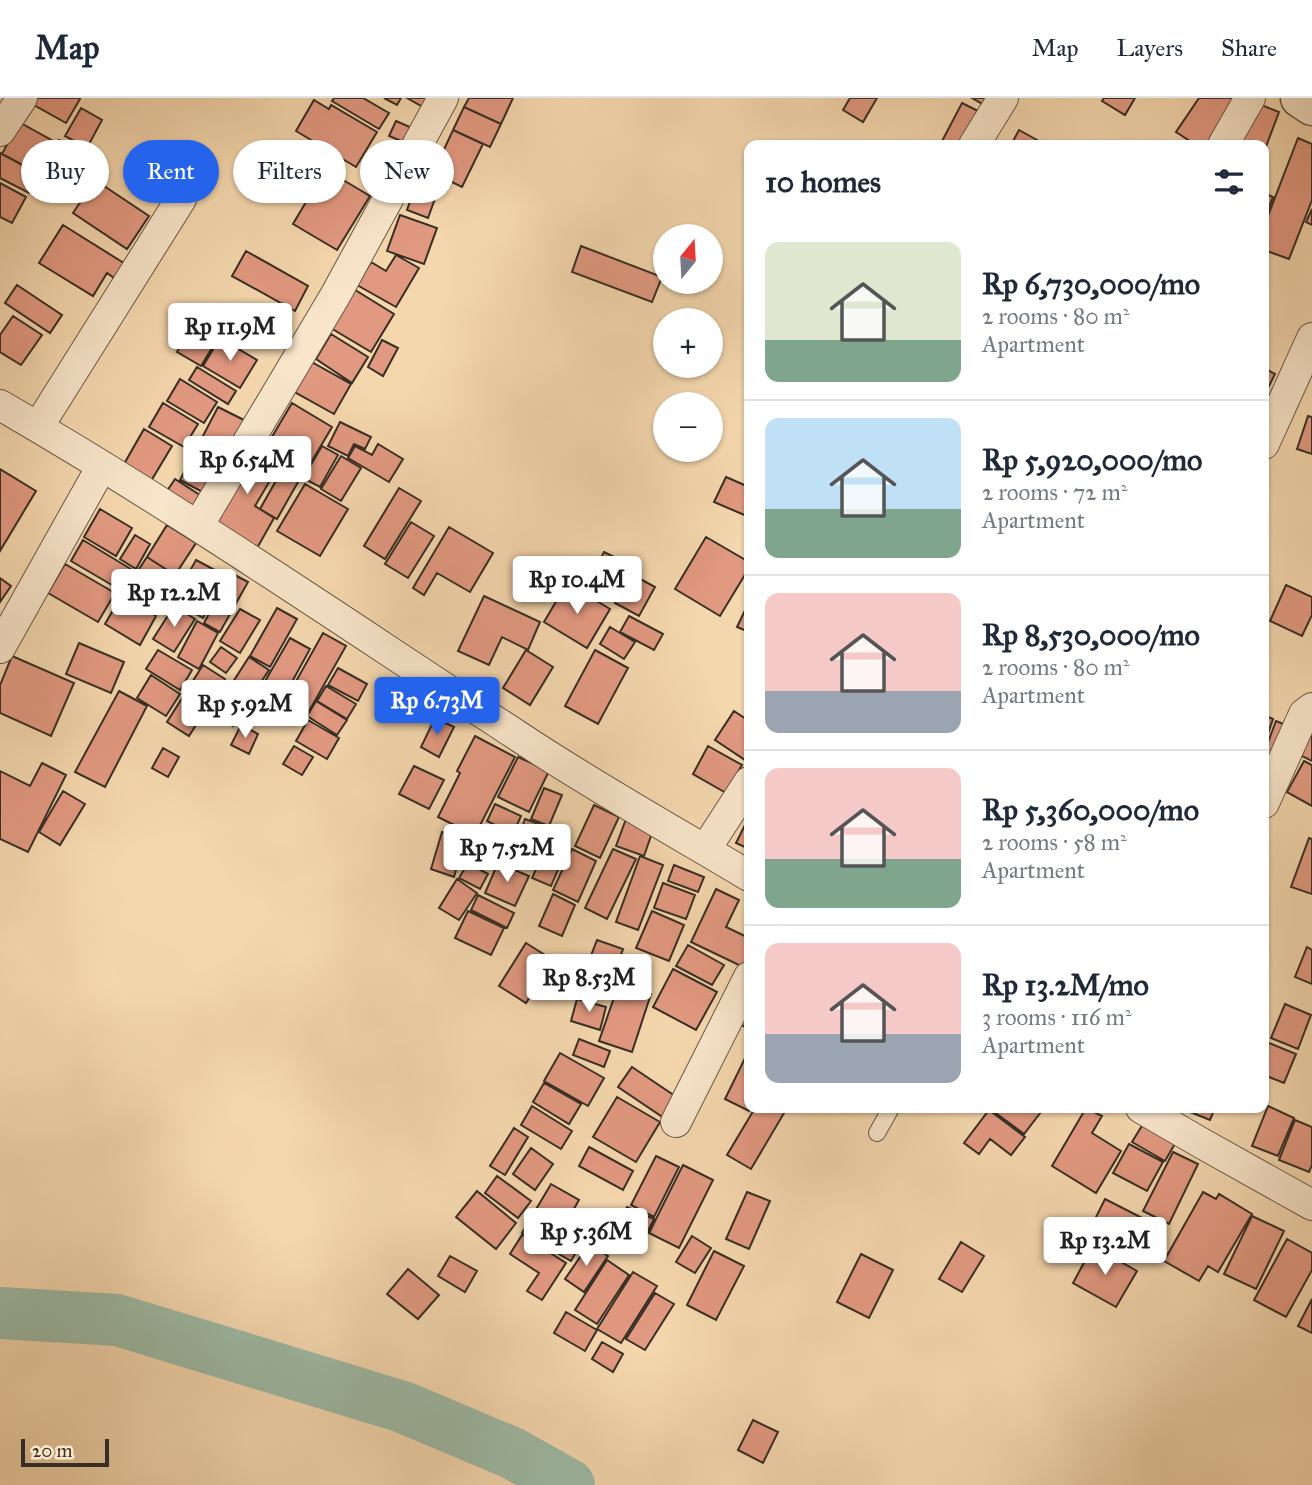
<!DOCTYPE html>
<html lang="en">
<head>
<meta charset="utf-8">
<style>
  body { margin:0; font-family:"IM FELL Great Primer",serif; background:#f2f2f3; color:#1f2937; height:100vh; display:flex; flex-direction:column; font-size:26px; white-space:nowrap }
  * { box-sizing:border-box; margin:0 }
  p { font-size:23px; color:#747a83 }
  .icon { flex:none; width:38px; height:38px; fill:none; stroke:currentColor; stroke-width:2; stroke-linecap:round; stroke-linejoin:round }
  .map { position:relative; flex:1; overflow:hidden }
  .drawer { position:absolute; left:744px; top:42px; width:525px; height:973px; display:flex; flex-direction:column; background:#fff; border-radius:14px; box-shadow:0 2px 5px #0004 }
  .drawer>* { flex:none }
  .top-card { position:absolute; left:21px; top:42px; width:618px; height:63px; display:flex; gap:14px }
  .needle { width:46px; rotate:18deg }
  .buttons { position:absolute; left:653px; top:126px; display:grid; gap:14px }
  .buttons a { display:grid; place-items:center; width:70px; height:70px; border-radius:50%; background:#fff; box-shadow:0 2px 5px #0004; font-size:35px }
  .scale { position:absolute; left:21px; bottom:18px; width:88px; box-sizing:border-box; padding-left:7px; border:4px solid #372f25; border-top:0; font-size:19px; line-height:24px; white-space:nowrap; color:#372f25; -webkit-text-stroke:5px #f8e5ca; paint-order:stroke }
  .price { position:absolute; translate:-50% -60px; padding:0 16px; border-radius:7px; background:#fff; color:#222; font-size:23px; line-height:46px; filter:drop-shadow(0 2px 4px #0008) }
  .price::after { content:''; position:absolute; left:50%; top:42px; width:21px; height:16px; margin-left:-10px; background:inherit; clip-path:polygon(0 0,100% 0,50% 100%) }
  .price.current { background:#2563eb; color:#fff }
  ul { padding:0; list-style:none }
  li { display:flex; align-items:center; gap:21px; height:175px; padding:0 21px }
  li+li { border-top:2px solid #e0e1e3 }
  li span { display:grid; place-items:center; flex:none; width:196px; height:140px; border-radius:14px; color:#555 }
  li>.icon { margin-inline-start:auto }
  span .icon { width:84px; height:84px; fill:#fffc; stroke-width:1 }
  li b { font-size:30px }
  h2 { display:flex; justify-content:space-between; align-items:center; height:84px; padding:0 21px; font-size:30px }
  .tag { padding:0 24px; border-radius:32px; background:#fff; box-shadow:0 2px 5px #0004; font-size:24px; line-height:63px }
  .tag.current { background:#2563eb; color:#fff }
  header { display:flex; align-items:center; gap:42px; box-sizing:border-box; height:98px; padding:0 35px; background:#fff; border-bottom:2px solid #e0e1e3 }
  header strong { font-size:33px }
  nav { display:flex; gap:38px; margin-inline-start:auto; font-size:24px }
  .map>svg:first-child { display:block }
  .lines { fill:none; stroke-linecap:round; stroke-linejoin:round }
  .river { stroke:#9dbaa6; stroke-width:52 }
  .building { fill:#e29981; stroke:#372f25; stroke-width:2 }
  .service-casing { stroke:#665947; stroke-width:18 }
  .minor-casing { stroke:#665947; stroke-width:32 }
  .tertiary-casing { stroke:#665947; stroke-width:41 }
  .service { stroke:#f8e5ca; stroke-width:16 }
  .minor { stroke:#f8e5ca; stroke-width:30 }
  .tertiary { stroke:#f8e5ca; stroke-width:38 }
</style>
</head>
<body>
<header>
<strong>Map</strong>
<nav><a>Map</a><a>Layers</a><a>Share</a></nav>
</header>
<div class="map">
<svg width="1312" height="1387" viewBox="0 0 1312 1387">
  <rect width="100%" height="100%" fill="#f5d7ae"/>
  <filter id="stains"><feTurbulence type="fractalNoise" baseFrequency=".00286" numOctaves="4"/><feColorMatrix values="0 0 0 0 .2 0 0 0 0 .09 0 0 0 0 .02 0 0 0 .5 -.17"/></filter>
  <radialGradient id="worn" r=".72"><stop offset=".6" stop-color="#630" stop-opacity="0"/><stop offset="1" stop-color="#630" stop-opacity=".3"/></radialGradient>
  <g class="lines">
    <path class="river" d="M0 1215 117 1222 403 1309 512 1355 569 1387"/>
  </g>
  <path class="building" d="M26 0H78L80 1 66 25 25 2Z
    M334 0H363L389 15 379 31 332 3Z
    M384 0H401L397 7Z
    M407 0H435L428 12Z
    M469 0H513L501 26 464 9Z
    M850 0H877L863 24 843 12Z
    M972 0H997L991 11Z
    M1104 0H1135L1125 17 1102 3Z
    M1199 0H1241L1209 47H1196L1176 34Z
    M314 2 329 11 331 7 377 34 356 69 296 33Z
    M1251 3 1279 14 1264 54V47H1234Z
    M962 5 980 14 963 47H940Z
    M464 9 501 26 490 49 453 32Z
    M81 10 102 22 87 50 65 38Z
    M396 23 419 33 413 48 389 38Z
    M19 24 53 43 36 74 2 56Z
    M453 32 483 46 462 89 433 75Z
    M1019 32 1046 47H1011Z
    M1298 40 1312 46V102L1289 161 1264 152V128Z
    M59 42 74 49 57 86 42 79Z
    M0 55 39 76 29 95 0 80Z
    M313 64 370 98 337 152 293 126 309 99 296 92Z
    M95 82 149 118 127 151 73 115Z
    M0 85 26 99 12 125 0 119Z
    M416 87 437 95 428 120 407 112Z
    M1264 95 1273 99 1264 122Z
    M1312 111V127L1306 124Z
    M400 117 437 130 424 166 387 153Z
    M63 127 127 167 117 182 107 175 93 198 39 165Z
    M581 148 662 179 652 204 572 174Z
    M246 153 308 188 295 213 232 178Z
    M396 157 419 170 396 209 357 187 371 164 386 173Z
    M17 187 62 217 50 235 5 205Z
    M352 190 394 216 371 254 329 229Z
    M205 208 229 222 201 268 177 254Z
    M13 218 42 237 21 267 0 254V237Z
    M331 236 368 259 352 285 316 261Z
    M220 240 257 262 240 290 203 268Z
    M382 242 398 250 383 278 368 269Z
    M308 262 351 286 334 316 291 292Z
    M197 269 236 293 228 306 189 282Z
    M1264 270 1275 276 1264 298Z
    M180 281 217 304 204 325 167 303Z
    M163 305 198 326 184 349 149 329Z
    M292 305 332 329 309 368 269 344Z
    M218 309 248 324 210 398 180 382Z
    M1308 318 1312 319V356L1297 351Z
    M340 324 371 339 365 351 354 346 348 358 328 348Z
    M144 331 172 348 151 383 124 366Z
    M255 340 285 357 255 408 274 420 256 452 206 423Z
    M378 346 403 361 389 384 348 360 355 348 372 357Z
    M322 348 338 357 320 389 303 380Z
    M341 358 361 370 341 403 321 391Z
    M285 367 302 377 277 421 260 411Z
    M0 371 36 393 0 453Z
    M726 379 749 389V419L714 404Z
    M175 381 203 399 193 414 165 396Z
    M305 386 348 411 320 458 277 433Z
    M399 390 421 403 385 461 364 448Z
    M100 411 132 430 116 458 84 439Z
    M411 424 434 438 408 480 385 466Z
    M167 427 196 445 175 477 147 459Z
    M449 429 493 455 470 494 437 475 424 497 413 490Z
    M135 437 150 446 136 471 120 461Z
    M706 439 749 464V470L720 518 675 491Z
    M83 442 134 473 122 493 71 463Z
    M604 454 626 465 607 500 586 488Z
    M147 459 175 477 156 506 128 488Z
    M196 462 226 478 203 520 173 503Z
    M65 466 115 495 98 524 48 495Z
    M231 475 248 484 220 534 204 525Z
    M631 476 655 489 639 518 615 505Z
    M0 480 11 488 0 504Z
    M567 485 610 511 587 550 544 524Z
    M1286 487 1312 499V517L1302 538 1270 523Z
    M122 497 156 518 140 547 105 526Z
    M484 498 540 524 528 552 502 539 489 567 458 553Z
    M749 504V534L737 529Z
    M174 508 195 521 174 554 153 541Z
    M277 510 297 521 270 569 250 558Z
    M240 511 260 522 240 555 220 543Z
    M629 518 663 536 654 552 620 534Z
    M197 523 218 535 199 571 178 559Z
    M610 529 635 544 624 561 600 546Z
    M323 535 346 548 308 615 285 603Z
    M290 540 310 551 281 604 260 592Z
    M79 545 124 564 111 595 66 576Z
    M221 549 237 560 226 575 210 564Z
    M158 552 192 572 180 592 146 571Z
    M526 552 553 569 530 607 503 590Z
    M595 552 628 570 598 626 565 608Z
    M12 558 74 585 51 638 0 615V587Z
    M249 559 269 572 255 593 276 606 264 625 244 611 233 628 213 615Z
    M203 567 225 581 189 638 167 624Z
    M338 570 367 586 358 603 328 587Z
    M151 577 180 596 166 618 137 600Z
    M326 588 356 606 347 621 317 603Z
    M119 593 147 608 105 689 75 674Z
    M316 603 347 622 337 637 307 618Z
    M734 613 749 623V656L745 662 715 642Z
    M1264 617 1273 621 1264 647Z
    M435 620 454 629 439 659 421 649Z
    M308 622 339 640 327 661 296 643Z
    M1276 623 1291 629 1279 660 1264 655Z
    M241 627 258 636 249 656 231 647Z
    M1312 633V663L1300 657Z
    M475 638 515 659 472 743 455 734 458 729 438 719 460 675 457 673Z
    M294 648 313 659 302 677 283 666Z
    M708 648 742 667 726 695 693 676Z
    M163 650 179 659 168 679 152 670Z
    M518 659 549 673 529 714 498 699Z
    M1304 663 1312 667V708L1287 694Z
    M42 665 66 677 28 754 0 741V673L30 688Z
    M414 668 444 682 429 711 399 696Z
    M544 690 562 697 549 728 531 721Z
    M63 693 85 706 60 747 39 734Z
    M495 706 521 718 513 736 487 723Z
    M594 707 619 719 600 760 575 748Z
    M749 719V751L736 745Z
    M525 721 544 728 539 742 520 735Z
    M626 721 653 732 644 758 616 748Z
    M484 729 507 740 492 771 469 760Z
    M442 734 465 741 454 779 431 771Z
    M1309 740 1312 741V796L1291 789Z
    M548 745 566 753 551 788 532 780Z
    M572 751 596 763 578 804 553 792Z
    M613 751 636 761 607 821 585 810Z
    M640 758 663 767 638 832 616 824Z
    M468 765 488 776 480 791 459 780Z
    M498 765 529 778 515 808 485 795Z
    M674 767 704 779 698 794 668 783Z
    M457 781 477 795 459 822 439 810Z
    M663 785 695 797 686 821 654 810Z
    M716 791 739 802 726 829 749 840V863L745 870 691 844Z
    M553 796 575 807 562 838 539 828Z
    M478 797 514 815 507 830 471 812Z
    M468 813 504 830 491 857 455 840Z
    M652 813 684 827 669 863 636 850Z
    M597 842 623 851 608 891 582 881Z
    M526 845 553 862 526 905 499 888Z
    M688 847 724 867 712 887 676 868Z
    M1307 849 1312 852V886L1295 879Z
    M673 871 717 894 696 932 653 909Z
    M619 885 651 896 632 954 599 943Z
    M749 899V931L736 924Z
    M577 901 606 909 600 932 571 923Z
    M1285 906 1311 917 1298 951 1271 940Z
    M579 941 610 953 604 969 573 957Z
    M1264 943 1296 956 1284 985 1264 977Z
    M560 955 604 980 588 1008 544 983Z
    M747 956 749 957V1010H751L749 1013 725 1001Z
    M632 969 678 1000 664 1020 618 989Z
    M544 985 581 1006 569 1026 533 1004Z
    M617 999 660 1024 636 1064 593 1039Z
    M532 1008 572 1033 561 1051 521 1027Z
    M1268 1008 1294 1020 1278 1058 1252 1048Z
    M755 1010H787L751 1071 727 1057Z
    M989 1010H1044L1024 1036Z
    M1086 1010 1102 1018 1092 1035 1121 1053 1096 1095 1052 1068Z
    M1180 1010H1215L1210 1022Z
    M989 1012 1025 1039 1011 1057 990 1041 979 1056 964 1045Z
    M1295 1022 1312 1029V1067L1309 1074 1279 1062Z
    M1143 1026 1176 1044 1165 1063 1132 1044Z
    M514 1030 528 1039 505 1077 490 1068Z
    M1129 1046 1163 1064 1147 1093 1113 1075Z
    M589 1049 633 1073 623 1092 579 1068Z
    M531 1050 553 1066 535 1092 513 1076Z
    M1173 1054 1198 1066 1169 1126 1143 1113Z
    M656 1058 679 1069 654 1119 631 1107Z
    M683 1067 713 1082 679 1150 649 1135Z
    M497 1078 531 1103 518 1120 485 1095Z
    M551 1086 579 1102 565 1127 585 1139 571 1163 522 1135Z
    M477 1093 516 1125 496 1151 456 1119Z
    M747 1094 770 1103 749 1151 726 1141Z
    M1203 1094 1216 1101 1219 1096 1252 1116 1218 1174 1208 1168 1199 1183 1164 1163Z
    M1105 1101 1148 1123 1132 1154 1089 1133Z
    M627 1109 654 1121 638 1153 612 1140Z
    M1252 1118 1284 1133 1256 1191 1224 1176Z
    M522 1137 566 1165 542 1202 527 1193 539 1175 510 1156Z
    M692 1138 711 1150 695 1175 676 1164Z
    M1287 1141 1312 1155V1172L1286 1219 1254 1202Z
    M961 1144 984 1158 962 1194 939 1181Z
    M589 1146 608 1158 584 1194 565 1181Z
    M1093 1148 1137 1173 1116 1209 1073 1185Z
    M714 1153 744 1168 716 1222 687 1207Z
    M861 1156 893 1172 869 1220 837 1204Z
    M450 1158 477 1173 465 1194 438 1178Z
    M607 1162 629 1177 597 1226 575 1212Z
    M408 1171 439 1197 418 1221 387 1196Z
    M633 1174 657 1188 621 1245 597 1231Z
    M655 1195 674 1206 645 1252 626 1241Z
    M1312 1201V1235L1298 1228Z
    M566 1214 597 1232 585 1253 554 1235Z
    M602 1244 623 1256 613 1274 592 1261Z
    M753 1322 778 1334 763 1365 738 1352Z"/>
  <g class="lines">
    <g class="service-casing">
      <path id="service" d="M877 1035 891 1010"/>
    </g>
    <g class="minor-casing">
      <path id="minor" d="M0 33 22 0
        M974 47 1003 0
        M1223 47 1250 0
        M0 307C178 410 346 526 518 638 593 688 672 732 749 778
        M38 329 181 101
        M1264 346 1312 240
        M198 428 335 198 443 0
        M0 550 102 368
        M1264 705 1304 616 1312 610
        M705 752 749 684
        M1141 1010 1203 1046 1312 1107
        M676 1024 749 879"/>
    </g>
    <g class="tertiary-casing">
      <path id="tertiary" d="M1300 0 1312 8"/>
    </g>
    <use href="#service" class="service"/>
    <use href="#minor" class="minor"/>
    <use href="#tertiary" class="tertiary"/>
  </g>
  <rect width="100%" height="100%" filter="url(#stains)"/>
  <rect width="100%" height="100%" fill="url(#worn)"/>
</svg>
<div class="buttons">
<a><svg class="needle" viewBox="-14 -14 28 28"><path d="M0-13l5 13h-10z" fill="#e53935"/><path d="M0 13l5-13h-10z" fill="#747a83"/></svg></a>
<a>+</a>
<a>−</a>
</div>
<div class="scale">20 m</div>
<b class="price" style="left:230px;top:265px">Rp 11.9M</b>
<b class="price" style="left:247px;top:398px">Rp 6.54M</b>
<b class="price" style="left:577px;top:518px">Rp 10.4M</b>
<b class="price" style="left:174px;top:531px">Rp 12.2M</b>
<b class="price current" style="left:437px;top:639px">Rp 6.73M</b>
<b class="price" style="left:245px;top:642px">Rp 5.92M</b>
<b class="price" style="left:507px;top:786px">Rp 7.52M</b>
<b class="price" style="left:589px;top:916px">Rp 8.53M</b>
<b class="price" style="left:586px;top:1170px">Rp 5.36M</b>
<b class="price" style="left:1105px;top:1179px">Rp 13.2M</b>
<div class="top-card">
<a class="tag">Buy</a>
<a class="tag current">Rent</a>
<a class="tag">Filters</a>
<a class="tag">New</a>
</div>
<section class="drawer">
<h2>10 homes<svg class="icon" aria-label="filters" viewBox="0 0 24 24"><path d="M4 7h16M4 17h16"/><circle cx="9" cy="7" r="2"/><circle cx="15" cy="17" r="2"/></svg></h2>
<ul>
<li><span style="background:linear-gradient(#dfe7d0 70%,#7fa58c 0)"><svg class="icon" aria-label="home" viewBox="0 0 24 24"><path d="M3 11l9-7 9 7M6 9v11h12V9"/></svg></span><div><b>Rp 6,730,000/mo</b><p>2 rooms · 80 m²</p><p>Apartment</p></div></li>
<li><span style="background:linear-gradient(#bfe0f5 65%,#7fa58c 0)"><svg class="icon" aria-label="home" viewBox="0 0 24 24"><path d="M3 11l9-7 9 7M6 9v11h12V9"/></svg></span><div><b>Rp 5,920,000/mo</b><p>2 rooms · 72 m²</p><p>Apartment</p></div></li>
<li><span style="background:linear-gradient(#f6c9c9 70%,#9aa5b1 0)"><svg class="icon" aria-label="home" viewBox="0 0 24 24"><path d="M3 11l9-7 9 7M6 9v11h12V9"/></svg></span><div><b>Rp 8,530,000/mo</b><p>2 rooms · 80 m²</p><p>Apartment</p></div></li>
<li><span style="background:linear-gradient(#f6c9c9 65%,#7fa58c 0)"><svg class="icon" aria-label="home" viewBox="0 0 24 24"><path d="M3 11l9-7 9 7M6 9v11h12V9"/></svg></span><div><b>Rp 5,360,000/mo</b><p>2 rooms · 58 m²</p><p>Apartment</p></div></li>
<li><span style="background:linear-gradient(#f6c9c9 65%,#9aa5b1 0)"><svg class="icon" aria-label="home" viewBox="0 0 24 24"><path d="M3 11l9-7 9 7M6 9v11h12V9"/></svg></span><div><b>Rp 13.2M/mo</b><p>3 rooms · 116 m²</p><p>Apartment</p></div></li>
</ul>
</section>
</div>
</body>
</html>
